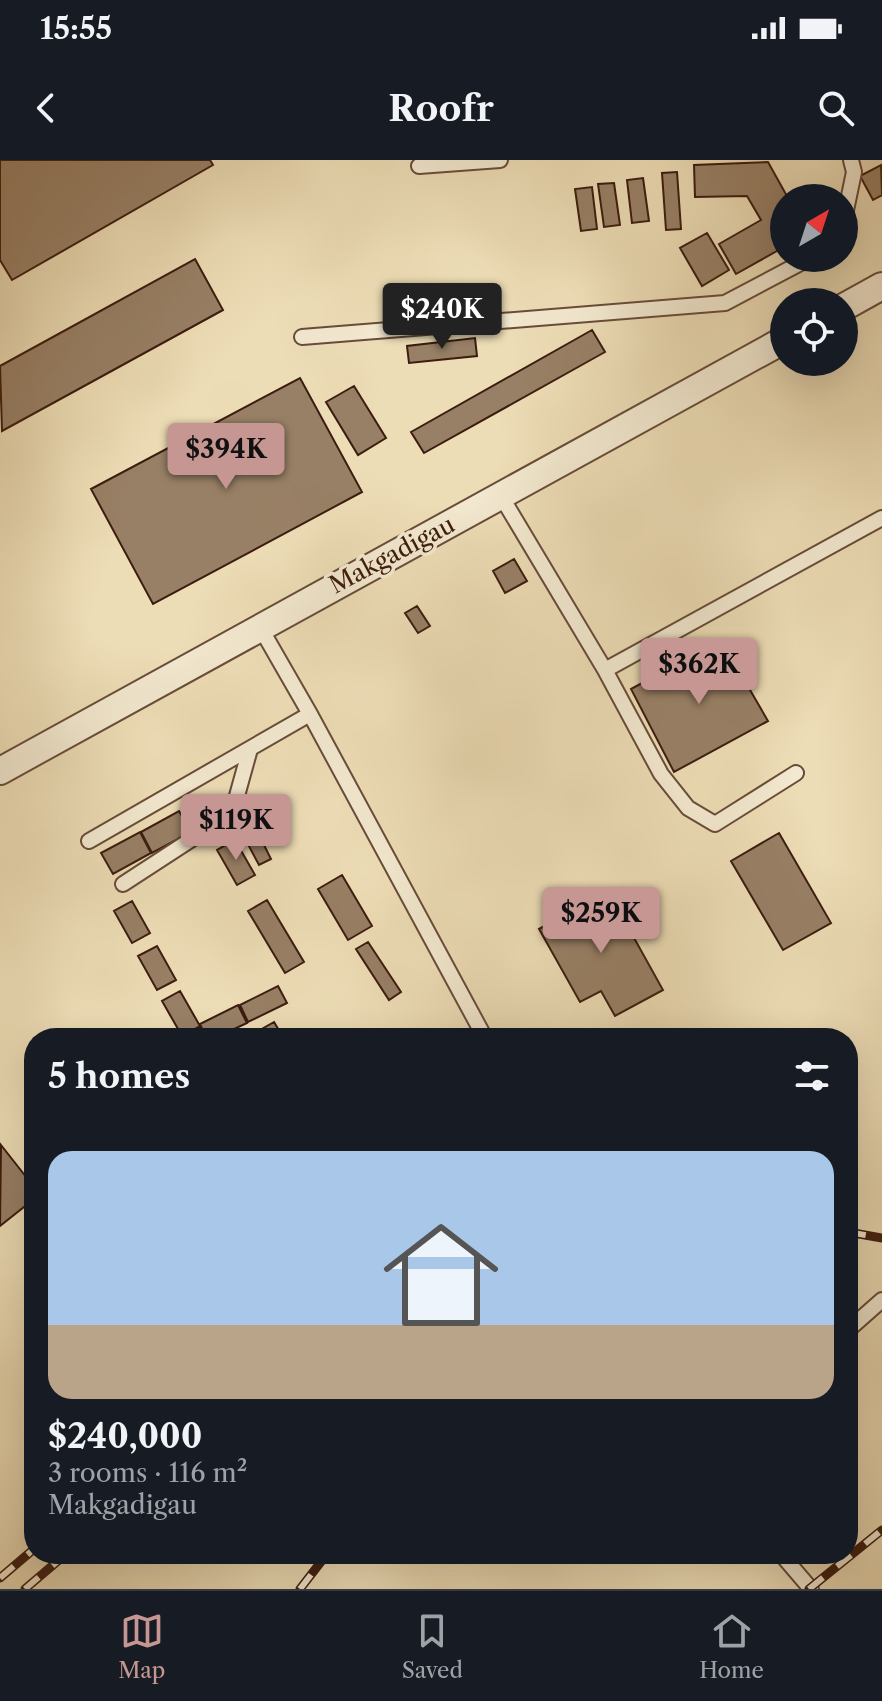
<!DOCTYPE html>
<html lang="en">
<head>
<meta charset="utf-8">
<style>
  body { margin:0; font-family:"Libre Caslon Text",serif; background:#242831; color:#f1f3f6; height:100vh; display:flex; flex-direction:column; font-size:30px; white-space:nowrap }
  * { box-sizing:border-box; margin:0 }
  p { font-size:26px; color:#9ea1a6 }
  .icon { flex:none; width:44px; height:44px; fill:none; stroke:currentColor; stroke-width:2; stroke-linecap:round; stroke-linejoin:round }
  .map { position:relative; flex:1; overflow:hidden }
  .sheet { position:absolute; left:24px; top:868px; width:834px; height:536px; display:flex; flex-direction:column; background:#171b24; border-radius:32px; box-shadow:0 8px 32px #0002 }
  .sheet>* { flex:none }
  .needle { width:52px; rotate:39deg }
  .fabs { position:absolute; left:770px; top:24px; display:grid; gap:16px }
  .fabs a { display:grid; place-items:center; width:88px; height:88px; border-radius:50%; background:#171b24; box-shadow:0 8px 32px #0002; font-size:40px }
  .price { position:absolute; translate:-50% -68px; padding:0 18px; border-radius:8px; background:#c59692; color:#111; font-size:26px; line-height:52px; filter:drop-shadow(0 2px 4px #0008) }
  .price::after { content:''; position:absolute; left:50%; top:48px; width:24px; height:18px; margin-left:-12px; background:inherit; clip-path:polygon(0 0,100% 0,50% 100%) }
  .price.current { background:#222; color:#fff }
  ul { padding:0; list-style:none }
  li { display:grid; align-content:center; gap:16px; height:424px; padding:0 24px }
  li span { display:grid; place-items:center; height:248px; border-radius:24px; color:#555 }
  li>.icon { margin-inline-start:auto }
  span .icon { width:144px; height:144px; fill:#fffc; stroke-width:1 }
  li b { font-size:34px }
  h2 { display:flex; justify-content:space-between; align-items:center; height:96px; padding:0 24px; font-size:34px }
  .status { display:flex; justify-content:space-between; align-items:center; height:56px; padding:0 40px; background:#171b24; direction:ltr }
  .status svg { height:22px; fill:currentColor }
  header { display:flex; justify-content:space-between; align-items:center; height:104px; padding:0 24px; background:#171b24; font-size:36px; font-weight:700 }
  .dock { display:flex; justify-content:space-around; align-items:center; height:112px; border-top:2px solid #363941; background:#171b24; font-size:22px; color:#9ea1a6 }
  .dock a { display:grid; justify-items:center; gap:4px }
  .dock .current { color:#c59692 }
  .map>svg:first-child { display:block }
  .building { fill:#988066; stroke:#3c1c0f; stroke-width:2 }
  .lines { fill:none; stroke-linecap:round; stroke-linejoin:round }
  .service-casing { stroke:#684c39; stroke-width:18 }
  .minor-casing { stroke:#684c39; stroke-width:30 }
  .service { stroke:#f3e9d0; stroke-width:14 }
  .minor { stroke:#f3e9d0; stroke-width:26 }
  .rail-casing { stroke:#3c1c0f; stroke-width:9 }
  .rail { stroke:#f3e9d0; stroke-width:6; stroke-dasharray:18; stroke-linecap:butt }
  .labels { text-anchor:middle; stroke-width:7; stroke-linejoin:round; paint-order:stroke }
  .street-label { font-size:24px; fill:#3c1c0f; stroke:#f3e9d0 }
</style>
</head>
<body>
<div class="status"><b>15:55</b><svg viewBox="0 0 49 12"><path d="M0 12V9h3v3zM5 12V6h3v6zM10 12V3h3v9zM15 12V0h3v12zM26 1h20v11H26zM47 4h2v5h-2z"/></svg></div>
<header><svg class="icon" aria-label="back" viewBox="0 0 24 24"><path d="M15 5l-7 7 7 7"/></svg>Roofr<svg class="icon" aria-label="search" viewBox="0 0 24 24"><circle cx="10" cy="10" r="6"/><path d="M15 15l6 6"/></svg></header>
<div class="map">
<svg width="882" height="1429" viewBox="0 0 882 1429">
  <rect width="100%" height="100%" fill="#edddb6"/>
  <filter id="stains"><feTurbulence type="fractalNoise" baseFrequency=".0025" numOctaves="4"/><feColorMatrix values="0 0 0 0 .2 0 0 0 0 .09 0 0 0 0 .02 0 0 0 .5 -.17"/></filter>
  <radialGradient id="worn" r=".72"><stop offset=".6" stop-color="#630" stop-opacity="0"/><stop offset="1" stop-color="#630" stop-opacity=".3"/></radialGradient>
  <path class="building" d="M0 0H210L213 5 12 120 0 100Z
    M768 2 788 38H784V87L736 114 719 84 761 60 747 36 695 37 694 5Z
    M881 5 882 35 873 40 860 16Z
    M677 12 681 69 666 70 662 13Z
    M643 18 649 61 632 63 627 20Z
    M614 23 620 65 604 67 598 24Z
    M592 27 597 69 581 71 575 29Z
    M707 73 729 110 702 126 680 88Z
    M195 99 223 150 2 271 0 206Z
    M592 170 605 192 424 293 411 272Z
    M475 178 477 196 409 203 407 186Z
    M300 218 362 332 153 444 91 329Z
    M354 226 386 278 358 295 326 242Z
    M514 399 527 421 505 433 493 411Z
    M417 446 430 466 418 473 405 453Z
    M721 480 768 561 674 612 631 529Z
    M179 651 191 672 152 693 141 672Z
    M256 669 271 699 259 705 243 675Z
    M140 672 151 693 113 714 101 693Z
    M779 673 831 763 783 790 731 701Z
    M235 680 255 715 237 725 217 690Z
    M342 715 372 766 348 780 318 729Z
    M608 731 663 830 615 856 601 831 580 842 539 769Z
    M267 740 304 802 285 813 248 751Z
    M132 741 150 773 132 783 114 751Z
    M368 782 401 832 389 840 356 789Z
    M157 786 176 820 157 830 138 796Z
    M278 826 287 843 248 862 240 845Z
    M180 831 200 866 182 876 162 841Z
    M238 845 247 863 215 878H206L200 864Z
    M274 862 280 872 270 878H246Z
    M1 985 34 1027V1039L0 1066Z"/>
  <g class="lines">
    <g class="service-casing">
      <path id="service" d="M419 6 500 0
        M844 60 854 12 851 0
        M302 177 725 143 810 98
        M501 336 605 510 661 614 688 648 715 664 796 613
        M260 467 310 554 485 878
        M605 510 882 358
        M89 681 310 554
        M123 724 209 668 235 643 250 589
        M848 1170 882 1140
        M781 1394 811 1429"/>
    </g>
    <g class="minor-casing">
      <path id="minor" d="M844 147 882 126
        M0 611 784 180"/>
    </g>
    <use href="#service" class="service"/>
    <use href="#minor" class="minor"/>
    <g class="rail-casing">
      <path id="rail" d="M848 1072 882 1078
        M0 1418 34 1389
        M25 1429 66 1394
        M300 1429 327 1394
        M809 1429 882 1370"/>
    </g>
    <use href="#rail" class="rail"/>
  </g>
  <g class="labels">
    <g class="street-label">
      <text transform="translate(392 395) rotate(-28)" y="8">Makgadigau</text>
    </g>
  </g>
  <rect width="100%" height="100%" filter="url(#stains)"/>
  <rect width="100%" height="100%" fill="url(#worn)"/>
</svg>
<div class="fabs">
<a><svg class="needle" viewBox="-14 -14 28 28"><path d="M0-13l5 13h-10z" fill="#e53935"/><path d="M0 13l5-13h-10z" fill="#9ea1a6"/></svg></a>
<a><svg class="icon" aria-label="locate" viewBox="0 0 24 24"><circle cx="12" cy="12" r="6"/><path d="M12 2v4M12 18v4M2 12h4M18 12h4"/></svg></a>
</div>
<b class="price current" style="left:442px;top:191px">$240K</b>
<b class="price" style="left:226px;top:331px">$394K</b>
<b class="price" style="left:699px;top:546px">$362K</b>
<b class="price" style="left:236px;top:702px">$119K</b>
<b class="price" style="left:601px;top:795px">$259K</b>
<section class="sheet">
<h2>5 homes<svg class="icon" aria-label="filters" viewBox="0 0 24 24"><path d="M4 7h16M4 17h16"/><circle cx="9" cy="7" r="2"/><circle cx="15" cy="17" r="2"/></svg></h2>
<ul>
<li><span style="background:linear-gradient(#a9c7e8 70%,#b9a48a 0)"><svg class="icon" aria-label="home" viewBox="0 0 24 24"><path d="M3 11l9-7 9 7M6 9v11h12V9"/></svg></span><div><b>$240,000</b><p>3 rooms · 116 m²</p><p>Makgadigau</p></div></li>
</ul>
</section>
</div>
<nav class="dock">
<a class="current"><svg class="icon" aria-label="map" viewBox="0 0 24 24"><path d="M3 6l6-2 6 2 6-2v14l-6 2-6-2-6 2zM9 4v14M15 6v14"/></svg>Map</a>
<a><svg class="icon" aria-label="saved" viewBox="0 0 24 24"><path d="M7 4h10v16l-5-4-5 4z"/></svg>Saved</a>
<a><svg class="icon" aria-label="home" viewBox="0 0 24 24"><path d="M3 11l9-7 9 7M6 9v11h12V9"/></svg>Home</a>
</nav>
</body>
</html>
